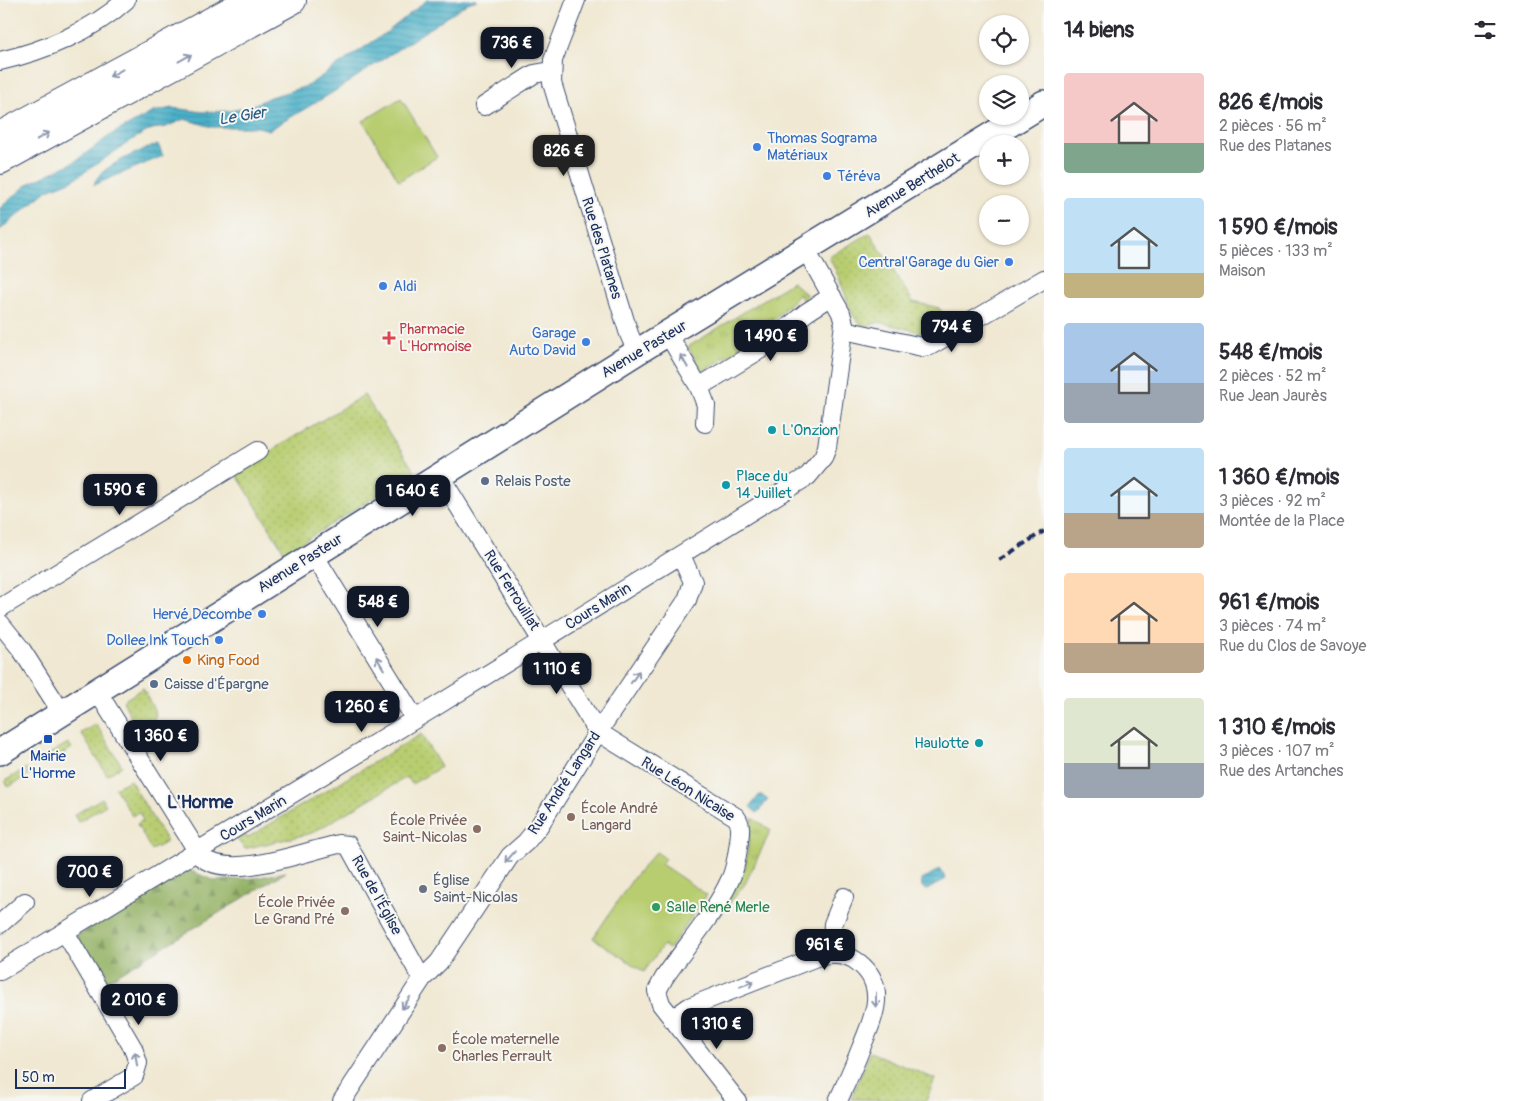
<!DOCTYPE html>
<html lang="fr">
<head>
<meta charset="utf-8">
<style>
  body { margin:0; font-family:Pangolin,sans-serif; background:#f7f7f7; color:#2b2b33; height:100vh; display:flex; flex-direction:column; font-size:19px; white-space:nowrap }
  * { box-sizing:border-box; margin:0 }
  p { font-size:16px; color:#7c7c81 }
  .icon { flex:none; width:28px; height:28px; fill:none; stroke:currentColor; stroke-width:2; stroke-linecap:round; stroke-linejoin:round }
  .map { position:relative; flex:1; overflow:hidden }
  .side { display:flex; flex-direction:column; background:#fff; width:475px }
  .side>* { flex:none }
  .buttons { position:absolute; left:979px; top:15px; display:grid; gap:10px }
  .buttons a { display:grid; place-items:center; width:50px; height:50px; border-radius:50%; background:#fff; box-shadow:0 1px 4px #0004; font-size:25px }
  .scale { position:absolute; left:15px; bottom:12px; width:111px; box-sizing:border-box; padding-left:5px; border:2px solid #1b2f5e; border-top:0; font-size:14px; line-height:18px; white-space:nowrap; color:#1b2f5e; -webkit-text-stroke:4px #f6f6f2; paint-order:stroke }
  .price { position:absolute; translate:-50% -42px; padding:0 11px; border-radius:10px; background:#111827; color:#fff; font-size:16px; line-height:32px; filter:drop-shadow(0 1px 2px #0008) }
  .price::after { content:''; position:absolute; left:50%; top:30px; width:15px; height:11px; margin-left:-8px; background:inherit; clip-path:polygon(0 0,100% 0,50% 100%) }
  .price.current { background:#222; color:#fff }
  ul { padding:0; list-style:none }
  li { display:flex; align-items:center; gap:15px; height:125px; padding:0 20px }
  li span { display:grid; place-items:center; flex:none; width:140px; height:100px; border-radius:5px; color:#555 }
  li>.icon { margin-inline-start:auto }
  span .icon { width:60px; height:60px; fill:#fffc; stroke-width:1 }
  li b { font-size:21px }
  h2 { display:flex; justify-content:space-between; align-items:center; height:60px; padding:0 20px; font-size:21px }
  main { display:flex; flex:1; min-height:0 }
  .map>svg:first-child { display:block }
  .grass { fill:url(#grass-tufts); stroke:#6a7e67 }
  .forest { fill:url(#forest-firs); stroke:#567060 }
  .park { fill:url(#park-dots); stroke:#6a7e67 }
  .pitch { fill:#b8cd70; stroke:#6a7e67 }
  .water { fill:url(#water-rules); stroke:#327093 }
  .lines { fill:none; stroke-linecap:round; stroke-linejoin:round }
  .minor-casing { stroke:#3b4b6f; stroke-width:20 }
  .secondary-casing { stroke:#3b4b6f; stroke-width:28 }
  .trunk-casing { stroke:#3b4b6f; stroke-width:30 }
  .minor { stroke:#fff; stroke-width:18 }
  .secondary { stroke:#fff; stroke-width:25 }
  .trunk { stroke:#fff; stroke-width:28 }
  .rail { stroke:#1b2f5e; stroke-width:4; stroke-dasharray:8 4; stroke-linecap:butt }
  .oneway { stroke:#8d97ae }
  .shop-dot { fill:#3f7fe0; stroke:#f6f6f2; stroke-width:2 }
  .health-dot { fill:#e0444e; stroke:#f6f6f2; stroke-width:2 }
  .culture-dot { fill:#0f9aa8; stroke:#f6f6f2; stroke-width:2 }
  .service-dot { fill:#5c6f8a; stroke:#f6f6f2; stroke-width:2 }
  .food-dot { fill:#e8710a; stroke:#f6f6f2; stroke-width:2 }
  .transit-dot { fill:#1a4fb4; stroke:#f6f6f2; stroke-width:2 }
  .education-dot { fill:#8d6e63; stroke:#f6f6f2; stroke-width:2 }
  .worship-dot { fill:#6b7280; stroke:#f6f6f2; stroke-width:2 }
  .leisure-dot { fill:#2e9e5b; stroke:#f6f6f2; stroke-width:2 }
  .labels { text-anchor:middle; stroke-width:4; stroke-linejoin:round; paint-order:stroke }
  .shop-label { font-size:15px; fill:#366cbe; stroke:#f6f6f2; text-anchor:end }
  .street-label { font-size:15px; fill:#1b2f5e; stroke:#f6f6f2 }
  .health-label { font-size:15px; fill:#be3a42; stroke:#f6f6f2; text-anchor:start }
  .culture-label { font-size:15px; fill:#0d838f; stroke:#f6f6f2; text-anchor:start }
  .service-label { font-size:15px; fill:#4e5e75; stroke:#f6f6f2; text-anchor:start }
  .food-label { font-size:15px; fill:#c56008; stroke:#f6f6f2; text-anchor:start }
  .transit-label { font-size:15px; fill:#164399; stroke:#f6f6f2 }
  .education-label { font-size:15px; fill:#785e54; stroke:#f6f6f2; text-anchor:start }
  .worship-label { font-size:15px; fill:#5b616d; stroke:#f6f6f2; text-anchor:start }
  .leisure-label { font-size:15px; fill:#27864d; stroke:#f6f6f2; text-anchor:start }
  .water-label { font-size:16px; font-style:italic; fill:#2b5c83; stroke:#f6f6f2 }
  .quarter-label { font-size:18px; font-weight:bold; fill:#1b2f5e; stroke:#f6f6f2 }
</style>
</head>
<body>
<main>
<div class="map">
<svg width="1044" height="1101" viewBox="0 0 1044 1101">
  <defs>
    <pattern id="grass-tufts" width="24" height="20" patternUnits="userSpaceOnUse" patternTransform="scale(1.25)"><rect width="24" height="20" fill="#b8cd70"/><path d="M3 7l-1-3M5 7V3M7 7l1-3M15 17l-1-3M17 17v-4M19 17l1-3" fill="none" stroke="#9eb063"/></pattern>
    <pattern id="forest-firs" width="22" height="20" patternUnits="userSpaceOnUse" patternTransform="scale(1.25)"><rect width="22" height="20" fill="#92b062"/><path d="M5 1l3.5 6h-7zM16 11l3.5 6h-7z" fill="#769054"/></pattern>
    <pattern id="park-dots" width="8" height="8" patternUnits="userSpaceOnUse" patternTransform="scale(1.25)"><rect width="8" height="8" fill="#b8cd70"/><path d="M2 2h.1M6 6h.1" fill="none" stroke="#9eb063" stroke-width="1.8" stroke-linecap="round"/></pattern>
    <pattern id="water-rules" width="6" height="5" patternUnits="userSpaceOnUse" patternTransform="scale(1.25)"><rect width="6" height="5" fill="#4ab1c8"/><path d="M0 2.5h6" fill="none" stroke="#3d90a6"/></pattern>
  </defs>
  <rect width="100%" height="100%" fill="#f6f6f2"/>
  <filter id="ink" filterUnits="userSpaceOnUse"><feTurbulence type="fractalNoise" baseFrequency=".02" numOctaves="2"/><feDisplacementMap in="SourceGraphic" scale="10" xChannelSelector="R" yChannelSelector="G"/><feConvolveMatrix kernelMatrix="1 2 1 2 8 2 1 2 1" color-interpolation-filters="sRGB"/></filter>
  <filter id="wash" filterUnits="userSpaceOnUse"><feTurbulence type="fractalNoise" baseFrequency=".0096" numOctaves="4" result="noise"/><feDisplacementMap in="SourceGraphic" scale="20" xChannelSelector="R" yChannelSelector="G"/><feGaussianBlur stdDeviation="1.12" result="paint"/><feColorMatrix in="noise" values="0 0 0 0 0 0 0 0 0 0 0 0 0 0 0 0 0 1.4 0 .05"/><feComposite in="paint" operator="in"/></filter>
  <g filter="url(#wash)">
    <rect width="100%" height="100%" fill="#f0e8d2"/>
    <path class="grass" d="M792 282 806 294 805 304 799 294 779 315 766 324 774 333 766 339 756 338 704 371H701L688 347Z
      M752 818 771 830 745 884 718 918 745 869Z"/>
    <path class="forest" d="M186 869 215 881 255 878 286 872 104 983 76 936 172 875Z"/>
    <path class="park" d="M870 233 913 302 939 308 949 325 927 337 923 333 879 322 867 327C849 321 848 298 841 283 838 274 833 266 829 257Z
      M364 395 415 472 285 553 235 472Z
      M143 688 156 714 153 721 139 725 133 721 123 701Z
      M96 724 122 766 107 775 81 733Z
      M421 734 441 767 412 784 407 777 312 833 248 848H244L233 834 241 829 247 838Z
      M68 743 72 748 45 765 41 759Z
      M26 768 30 774 9 787 5 781Z
      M130 780 167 842 151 850 137 824 143 820 139 812 132 816 115 788Z
      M102 798 106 805 78 822 74 815Z
      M870 1052 935 1079 926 1101 851 1099Z"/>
    <path class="pitch" d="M401 98 437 157 399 181 363 121Z
      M656 852 665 858 661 864 707 895 669 949 663 945 644 972 593 938 634 877Z"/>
    <path class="water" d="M427 0H477L468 3 332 93 269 130 258 127H212L184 119 166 127 152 129 135 138 73 180 48 190 0 230V208L28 184 74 162 112 134 153 112 172 108 204 112 229 111 249 107 270 97 307 86 387 32Z
      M158 144 163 156 94 185C98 166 141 151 158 144Z
      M760 794 768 800 757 813 750 807Z
      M940 869 946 879 927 890 922 887 921 880Z"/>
  </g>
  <g filter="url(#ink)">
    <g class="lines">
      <g class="minor-casing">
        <path id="minor" d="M576 0 553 60 552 83 629 334 637 352
          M0 61C44 51 92 31 126 0
          M484 106 534 74 551 71
          M844 330 922 347 930 346 1044 279
          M668 334 699 387
          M705 423 706 405 699 387 761 349 807 312 832 296
          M440 476 598 732 736 817C742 825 740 833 739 842 737 855 736 868 730 880 714 915 686 946 664 978L657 991 661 1004 737 1101
          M314 555 415 719
          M0 608 258 451
          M0 623 21 649 62 713
          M97 691 201 857C232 881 305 851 339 844L348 845 422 979
          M0 924 25 902
          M65 932 133 1048 138 1063 134 1076 92 1101
          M831 953 833 924 844 897
          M0 971 430 710 808 476 823 458 827 447 844 324 841 313 806 250
          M672 1019 689 1007 819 956C833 952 848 954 859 963 889 987 873 1019 861 1048 854 1066 846 1083 838 1101
          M342 1101 422 979 439 962 510 856 526 842 539 826 598 732 687 600 693 582 681 555"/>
      </g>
      <g class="secondary-casing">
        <path id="secondary" d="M0 752 637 352 1044 103"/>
      </g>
      <g class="trunk-casing">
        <path id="trunk" d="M0 136 251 0
          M0 160 292 0"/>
      </g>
      <use href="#minor" class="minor"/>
      <use href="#secondary" class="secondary"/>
      <use href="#trunk" class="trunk"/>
      <path class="rail" d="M999 560 1044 531"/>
    </g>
    <defs><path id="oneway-shaft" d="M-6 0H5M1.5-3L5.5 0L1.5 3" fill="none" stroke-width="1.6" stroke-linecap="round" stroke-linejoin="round" transform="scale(1.25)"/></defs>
    <g class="oneway">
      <use href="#oneway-shaft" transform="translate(185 58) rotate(-29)"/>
      <use href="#oneway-shaft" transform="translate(116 73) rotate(151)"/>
      <use href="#oneway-shaft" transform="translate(43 136) rotate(-29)"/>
      <use href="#oneway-shaft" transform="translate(684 361) rotate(-120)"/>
      <use href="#oneway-shaft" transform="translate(380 663) rotate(-121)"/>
      <use href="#oneway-shaft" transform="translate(635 677) rotate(-56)"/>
      <use href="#oneway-shaft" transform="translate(510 857) rotate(131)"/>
      <use href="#oneway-shaft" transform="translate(747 984) rotate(-21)"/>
      <use href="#oneway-shaft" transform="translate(876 1000) rotate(90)"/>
      <use href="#oneway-shaft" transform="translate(406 1003) rotate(124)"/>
      <use href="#oneway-shaft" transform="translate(136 1059) rotate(-99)"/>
    </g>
  </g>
  <g class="shop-dot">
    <circle cx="757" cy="147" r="5"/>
    <circle cx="827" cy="176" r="5"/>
    <circle cx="1009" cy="262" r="5"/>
    <circle cx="383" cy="286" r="5"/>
    <circle cx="586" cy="342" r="5"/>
    <circle cx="262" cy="614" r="5"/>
    <circle cx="219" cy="640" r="5"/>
  </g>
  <path class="health-dot" d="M386.5 330.5h5v5h5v5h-5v5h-5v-5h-5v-5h5z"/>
  <g class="culture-dot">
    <circle cx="772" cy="430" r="5"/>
    <circle cx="726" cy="485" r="5"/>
    <circle cx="979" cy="743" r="5"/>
  </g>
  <g class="service-dot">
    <circle cx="485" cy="481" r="5"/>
    <circle cx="154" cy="684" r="5"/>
  </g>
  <circle class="food-dot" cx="187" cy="660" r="5"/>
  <rect class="transit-dot" x="43" y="734" width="10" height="10" rx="2.5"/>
  <g class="education-dot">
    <circle cx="571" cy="817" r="5"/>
    <circle cx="477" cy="829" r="5"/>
    <circle cx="345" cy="911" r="5"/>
    <circle cx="442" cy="1048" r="5"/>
  </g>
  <circle class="worship-dot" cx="423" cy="889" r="5"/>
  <circle class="leisure-dot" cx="656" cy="907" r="5"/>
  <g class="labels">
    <g class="shop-label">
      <text x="767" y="143" text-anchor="start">Thomas Sograma<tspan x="767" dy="17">Matériaux</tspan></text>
      <text x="837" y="181" text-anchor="start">Téréva</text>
      <text x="999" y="267">Central'Garage du Gier</text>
      <text x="393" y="291" text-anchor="start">Aldi</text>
      <text x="576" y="338">Garage<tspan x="576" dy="17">Auto David</tspan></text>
      <text x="252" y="619">Hervé Decombe</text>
      <text x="209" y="645">Dollee Ink Touch</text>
    </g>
    <g class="street-label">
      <text transform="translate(912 185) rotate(-32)" y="5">Avenue Berthelot</text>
      <text transform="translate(602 248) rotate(73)" y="5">Rue des Platanes</text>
      <text transform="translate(644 349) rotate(-31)" y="5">Avenue Pasteur</text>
      <text transform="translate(300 563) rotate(-32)" y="5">Avenue Pasteur</text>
      <text transform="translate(512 590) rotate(58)" y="5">Rue Ferrouillat</text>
      <text transform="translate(598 606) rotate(-32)" y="5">Cours Marin</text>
      <text transform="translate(564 783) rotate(-57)" y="5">Rue André Langard</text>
      <text transform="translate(688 789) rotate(32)" y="5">Rue Léon Nicaise</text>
      <text transform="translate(253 818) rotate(-31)" y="5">Cours Marin</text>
      <text transform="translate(377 895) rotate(61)" y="5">Rue de l'Église</text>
    </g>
    <g class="health-label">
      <text x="399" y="334">Pharmacie<tspan x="399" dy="17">L'Hormoise</tspan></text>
    </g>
    <g class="culture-label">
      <text x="782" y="435">L'Onzion</text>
      <text x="736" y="481">Place du<tspan x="736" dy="17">14 Juillet</tspan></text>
      <text x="969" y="748" text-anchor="end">Haulotte</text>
    </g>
    <g class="service-label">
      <text x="495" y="486">Relais Poste</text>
      <text x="164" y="689">Caisse d'Épargne</text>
    </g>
    <g class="food-label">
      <text x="197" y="665">King Food</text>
    </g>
    <g class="transit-label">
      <text x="48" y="761">Mairie<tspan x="48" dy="17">L'Horme</tspan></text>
    </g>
    <g class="education-label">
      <text x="581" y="813">École André<tspan x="581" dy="17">Langard</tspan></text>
      <text x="467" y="825" text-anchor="end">École Privée<tspan x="467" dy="17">Saint-Nicolas</tspan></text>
      <text x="335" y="907" text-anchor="end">École Privée<tspan x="335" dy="17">Le Grand Pré</tspan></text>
      <text x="452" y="1044">École maternelle<tspan x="452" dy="17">Charles Perrault</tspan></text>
    </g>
    <g class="worship-label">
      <text x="433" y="885">Église<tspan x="433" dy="17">Saint-Nicolas</tspan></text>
    </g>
    <g class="leisure-label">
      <text x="666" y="912">Salle René Merle</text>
    </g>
    <g class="water-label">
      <text transform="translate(242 115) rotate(-9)" y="6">Le Gier</text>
    </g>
    <g class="quarter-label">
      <text x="200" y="808">L'Horme</text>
    </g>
  </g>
</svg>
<div class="buttons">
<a><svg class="icon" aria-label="locate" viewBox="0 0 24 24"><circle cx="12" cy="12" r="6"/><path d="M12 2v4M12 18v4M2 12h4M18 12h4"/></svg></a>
<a><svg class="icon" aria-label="layers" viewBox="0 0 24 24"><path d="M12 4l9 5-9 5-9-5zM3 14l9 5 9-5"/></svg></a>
<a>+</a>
<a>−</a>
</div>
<div class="scale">50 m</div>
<b class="price" style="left:512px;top:69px">736 €</b>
<b class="price current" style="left:564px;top:177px">826 €</b>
<b class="price" style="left:952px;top:353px">794 €</b>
<b class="price" style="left:771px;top:362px">1 490 €</b>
<b class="price" style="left:120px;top:516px">1 590 €</b>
<b class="price" style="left:413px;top:517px">1 640 €</b>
<b class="price" style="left:378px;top:628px">548 €</b>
<b class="price" style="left:557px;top:695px">1 110 €</b>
<b class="price" style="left:362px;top:733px">1 260 €</b>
<b class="price" style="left:161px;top:762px">1 360 €</b>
<b class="price" style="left:90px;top:898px">700 €</b>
<b class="price" style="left:825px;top:971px">961 €</b>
<b class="price" style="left:139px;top:1026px">2 010 €</b>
<b class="price" style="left:717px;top:1050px">1 310 €</b>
</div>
<section class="side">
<h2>14 biens<svg class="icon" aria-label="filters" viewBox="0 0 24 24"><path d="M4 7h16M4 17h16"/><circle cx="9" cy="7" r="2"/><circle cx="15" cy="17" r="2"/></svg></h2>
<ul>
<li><span style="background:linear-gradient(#f6c9c9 70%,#7fa58c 0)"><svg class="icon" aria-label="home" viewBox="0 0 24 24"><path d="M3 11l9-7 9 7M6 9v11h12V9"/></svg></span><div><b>826 €/mois</b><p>2 pièces · 56 m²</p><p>Rue des Platanes</p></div></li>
<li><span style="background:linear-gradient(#bfe0f5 75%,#c2b280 0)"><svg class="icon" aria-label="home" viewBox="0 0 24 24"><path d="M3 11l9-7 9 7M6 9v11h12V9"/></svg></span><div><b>1 590 €/mois</b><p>5 pièces · 133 m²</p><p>Maison</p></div></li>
<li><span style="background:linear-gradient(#a9c7e8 60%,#9aa5b1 0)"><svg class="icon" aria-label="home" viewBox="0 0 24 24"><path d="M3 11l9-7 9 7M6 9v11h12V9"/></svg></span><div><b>548 €/mois</b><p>2 pièces · 52 m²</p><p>Rue Jean Jaurès</p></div></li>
<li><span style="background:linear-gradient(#bfe0f5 65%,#b9a48a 0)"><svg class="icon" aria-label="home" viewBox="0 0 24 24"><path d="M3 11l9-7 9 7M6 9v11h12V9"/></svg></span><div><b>1 360 €/mois</b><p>3 pièces · 92 m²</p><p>Montée de la Place</p></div></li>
<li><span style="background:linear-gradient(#ffd9b3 70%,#b9a48a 0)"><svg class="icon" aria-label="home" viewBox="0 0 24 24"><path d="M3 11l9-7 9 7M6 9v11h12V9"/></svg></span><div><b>961 €/mois</b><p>3 pièces · 74 m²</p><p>Rue du Clos de Savoye</p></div></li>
<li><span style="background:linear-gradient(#dfe7d0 65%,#9aa5b1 0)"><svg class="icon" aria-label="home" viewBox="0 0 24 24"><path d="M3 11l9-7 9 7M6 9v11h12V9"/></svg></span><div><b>1 310 €/mois</b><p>3 pièces · 107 m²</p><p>Rue des Artanches</p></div></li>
</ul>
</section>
</main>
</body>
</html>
